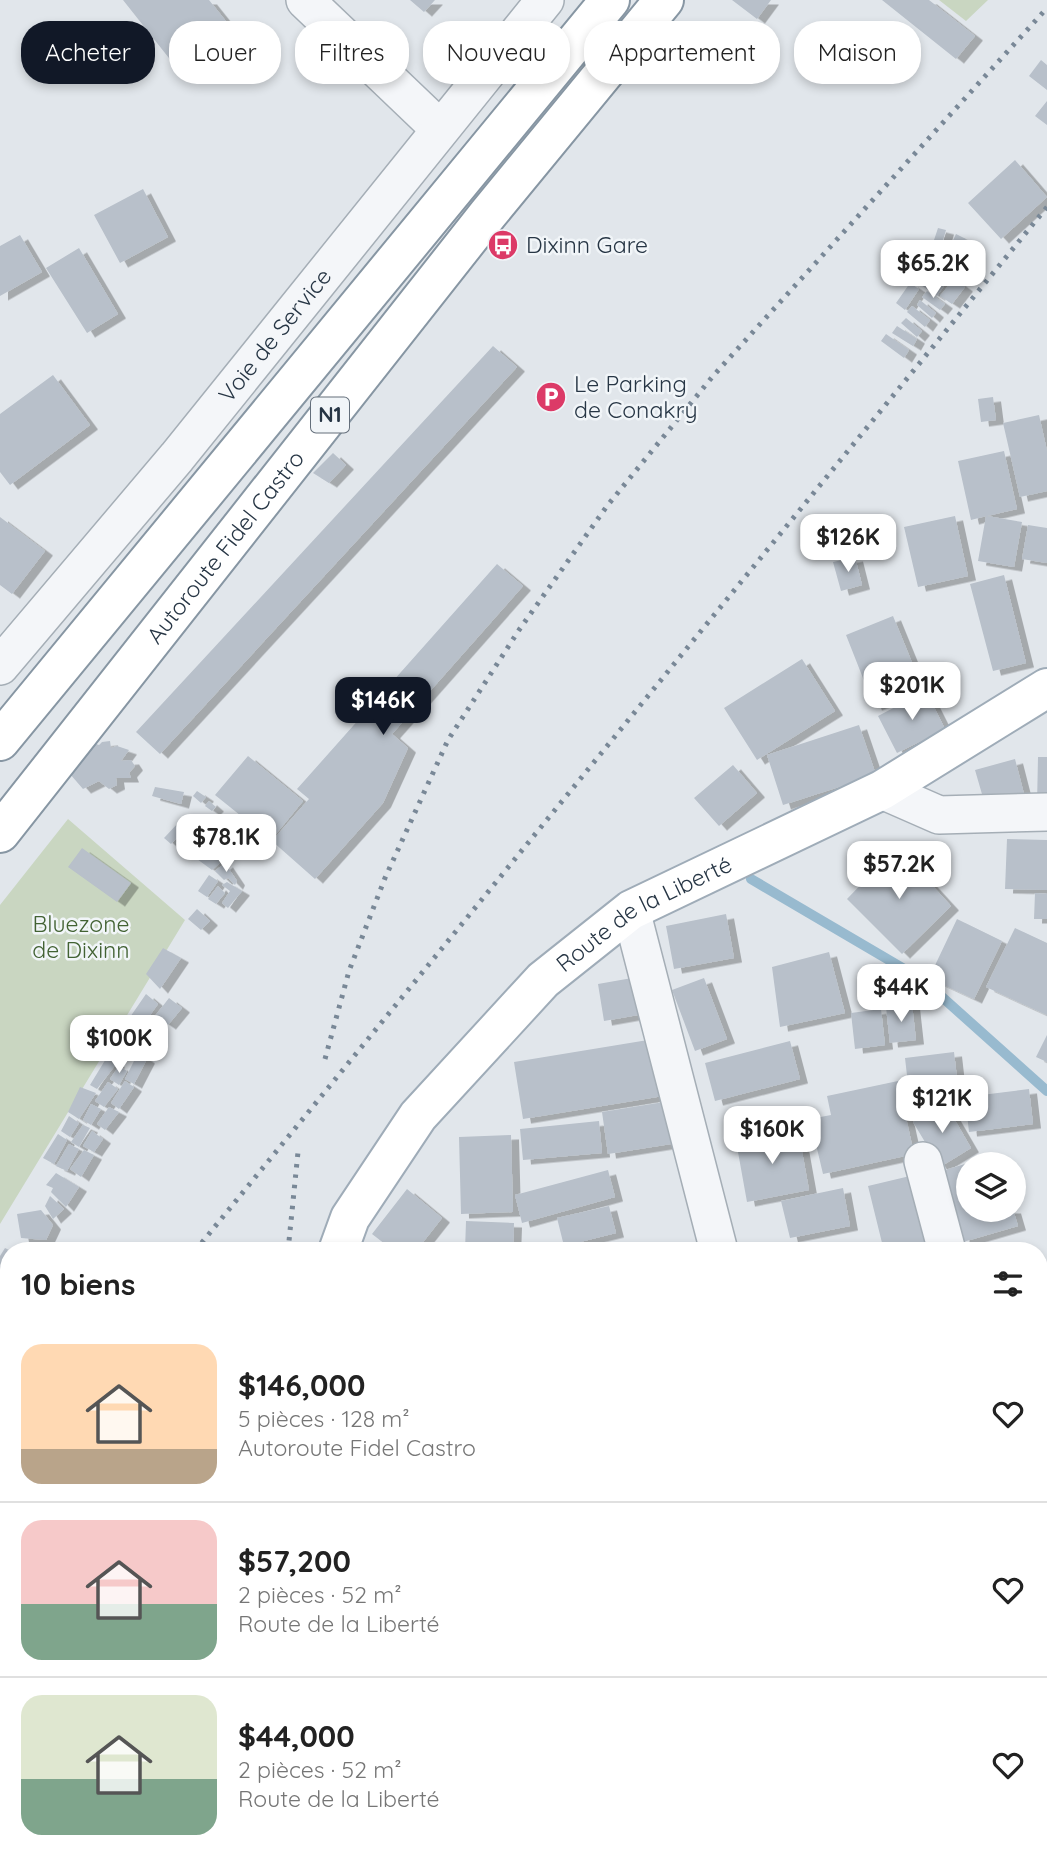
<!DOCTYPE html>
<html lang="fr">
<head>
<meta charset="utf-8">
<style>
  body { margin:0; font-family:Quicksand,sans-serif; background:#f6f6f6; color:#222; height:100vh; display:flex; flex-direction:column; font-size:26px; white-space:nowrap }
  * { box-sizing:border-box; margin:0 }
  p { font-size:23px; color:#767676 }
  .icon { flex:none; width:38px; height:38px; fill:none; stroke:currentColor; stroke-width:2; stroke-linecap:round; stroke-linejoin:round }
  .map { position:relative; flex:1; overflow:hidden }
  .sheet { position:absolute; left:0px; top:1242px; width:1048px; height:625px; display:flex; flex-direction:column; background:#fff; border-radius:28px 28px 0 0; box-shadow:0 4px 10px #0003 }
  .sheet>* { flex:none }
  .top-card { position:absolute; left:21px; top:21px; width:1006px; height:63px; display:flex; gap:14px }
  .buttons { position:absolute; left:956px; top:1152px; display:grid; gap:14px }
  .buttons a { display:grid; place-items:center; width:70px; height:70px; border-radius:50%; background:#fff; box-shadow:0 4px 10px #0003; font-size:35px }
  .price { position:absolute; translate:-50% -60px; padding:0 16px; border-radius:14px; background:#fff; color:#222; font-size:23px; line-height:46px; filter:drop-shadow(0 2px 4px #0008) }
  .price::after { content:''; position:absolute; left:50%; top:42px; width:21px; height:16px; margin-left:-10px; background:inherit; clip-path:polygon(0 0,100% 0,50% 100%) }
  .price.active { background:#111827; color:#fff }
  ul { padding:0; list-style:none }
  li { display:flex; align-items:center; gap:21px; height:175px; padding:0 21px }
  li+li { border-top:2px solid #e0e0e0 }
  li span { display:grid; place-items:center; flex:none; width:196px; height:140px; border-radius:21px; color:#555 }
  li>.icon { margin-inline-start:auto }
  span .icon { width:84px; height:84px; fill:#fffc; stroke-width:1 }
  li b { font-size:30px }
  h2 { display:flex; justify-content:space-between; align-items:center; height:84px; padding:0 21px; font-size:30px }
  .tag { padding:0 24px; border-radius:28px; background:#fff; box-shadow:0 4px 10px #0003; font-size:24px; line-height:63px }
  .tag.active { background:#111827; color:#fff }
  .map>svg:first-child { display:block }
  .green { fill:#c9d6c1 }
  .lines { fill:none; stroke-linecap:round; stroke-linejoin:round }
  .stream { stroke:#98bacf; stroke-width:10 }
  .building { fill:#b8c0ca; filter:url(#shadow) }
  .minor-casing { stroke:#a5aeb6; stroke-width:40 }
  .major-casing { stroke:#9facb8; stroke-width:42 }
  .highway-casing { stroke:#8796a3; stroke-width:42 }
  .minor { stroke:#f4f6f9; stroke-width:37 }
  .major { stroke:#fff; stroke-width:38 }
  .highway { stroke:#fff; stroke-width:38 }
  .rail { stroke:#798897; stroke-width:5; stroke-dasharray:3.5 7; stroke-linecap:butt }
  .labels { text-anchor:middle; stroke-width:5; stroke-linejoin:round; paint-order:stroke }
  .shield { fill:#f1f5f8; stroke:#646f7b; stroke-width:2 }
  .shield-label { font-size:21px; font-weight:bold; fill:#273645 }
  .poi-label { font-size:23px; fill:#273645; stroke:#f1f5f8; text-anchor:start }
  .street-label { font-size:23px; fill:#273645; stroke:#f1f5f8 }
  .park-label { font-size:23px; fill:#426233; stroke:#f1f5f8 }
</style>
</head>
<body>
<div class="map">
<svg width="1047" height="1867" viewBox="0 0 1047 1867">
  <defs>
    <filter id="shadow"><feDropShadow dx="8" dy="4.5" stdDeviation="0" flood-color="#0004"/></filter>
  </defs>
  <rect width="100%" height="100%" fill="#e1e6eb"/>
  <path class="green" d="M939 0H988L966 21Z
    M68 819 185 920 0 1224V905Z"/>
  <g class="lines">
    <path class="stream" d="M751 879 923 980 1047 1091"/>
  </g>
  <path class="building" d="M123 0H209L233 30 180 72Z
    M410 0H435L424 12Z
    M732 0H771L757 19Z
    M882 0H929L975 36 956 59Z
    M1041 60 1047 65V90L1029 76Z
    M1047 101V125L1035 116Z
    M1015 160 1047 197 1001 239 968 203Z
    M143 189 168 237 120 263 94 215Z
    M938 228 946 230 939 254 930 252Z
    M956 234 966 239 954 264 944 260Z
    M20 235 42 272 0 296V246Z
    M79 248 118 314 87 333 46 268Z
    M924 253 953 273 937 296 908 276Z
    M954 279 965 287 952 304 940 296Z
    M910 283 919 289 905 310 896 303Z
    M927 291 945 304 940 310 922 297Z
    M920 300 936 313 932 318 917 305Z
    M912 306 930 320 925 327 907 312Z
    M906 318 922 331 917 337 901 323Z
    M897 326 917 339 913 346 892 333Z
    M886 334 909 350 904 358 881 341Z
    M493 346 517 367 160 754 136 732Z
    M53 375 90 425 10 485 0 472V414Z
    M993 397 996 420 981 422 978 399Z
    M1039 415 1047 451V491L1020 497 1003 423Z
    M1004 451 1017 509 987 516 1022 522 1014 567 978 561 986 516 971 520 958 461Z
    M333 453 346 465 329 483 313 473Z
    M955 516 968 576 918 587 904 527Z
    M0 517 45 551 12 594 0 585Z
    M1028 525 1047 528V563L1022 559Z
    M855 557 862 585 841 591 833 562Z
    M497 564 523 586 392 734 408 748 383 803 315 879 272 841 309 799 297 789Z
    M1004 575 1026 663 993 671 970 584Z
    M893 616 922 687 874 706 846 635Z
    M802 659 835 711 757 760 724 708Z
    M926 691 945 729 897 753 878 716Z
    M859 725 876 775 783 805 767 755Z
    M87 741 99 745 102 742 110 741 111 748 117 746 129 750 121 761 131 760 135 766 129 773 131 778H116L117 785 109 789 99 781 83 789 70 774Z
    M248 756 303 801 271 840 215 795Z
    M1038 757H1047V804H1037Z
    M1015 759 1025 798 986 808 975 770Z
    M733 765 757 793 719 826 694 798Z
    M155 787 184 792 181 804 152 796Z
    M197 791 206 797 201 803 193 796Z
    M209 801 216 807 212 811 205 806Z
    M179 822 186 828 171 844 164 838Z
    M185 834 202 848 195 856 176 843Z
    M1007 839 1047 840V890L1005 889Z
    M897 847 951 906 902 954 847 899Z
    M82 848 131 883 117 902 68 867Z
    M206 850 222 861 212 870 197 859Z
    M225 863 237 881 235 885 228 878 224 880 215 871Z
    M209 875 218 881 207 897 198 891Z
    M227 882 242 891 228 908 222 903 230 891 222 885Z
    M218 886 225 893 216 904 208 899Z
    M1035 893 1047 894V919H1034Z
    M197 909 210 921 201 930 188 919Z
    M726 914 734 958 674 969 666 926Z
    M957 919 1002 941 974 999 929 978Z
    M1015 928 1047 943V1015L986 987Z
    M163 948 181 958 160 989 146 974Z
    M829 952 845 1013 780 1027 772 967Z
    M632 978 638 1015 604 1021 598 984Z
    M704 978 727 1039 695 1051 672 990Z
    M146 994 158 1004 140 1029 128 1020Z
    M169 998 182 1008 168 1025 155 1016Z
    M912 1004 916 1040 890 1043 886 1007Z
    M881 1009 885 1045 855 1049 851 1013Z
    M125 1030 136 1037 126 1052 114 1046Z
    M1047 1035V1062L1036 1057Z
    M654 1039 663 1096 523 1119 514 1062Z
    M790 1041 800 1079 715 1101 705 1063Z
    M111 1047 121 1054 116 1060 107 1054Z
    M954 1052 958 1087 909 1093 905 1058Z
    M138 1053 147 1059 134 1084 125 1079Z
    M107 1057 117 1063 97 1089 90 1085Z
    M119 1066 127 1071 119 1085 110 1079Z
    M125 1081 134 1087 119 1109 111 1103Z
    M898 1081 914 1154 823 1174 810 1119 831 1115 827 1096Z
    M108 1082 118 1089 104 1107 95 1101Z
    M80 1087 96 1093 79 1119 68 1112Z
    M1029 1089 1033 1124 969 1132 965 1097Z
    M664 1102 671 1144 608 1154 602 1112Z
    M945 1103 971 1148 940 1167 913 1122Z
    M91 1104 101 1109 91 1125 83 1120Z
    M109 1107 119 1112 105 1130 97 1124Z
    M69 1116 79 1123 70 1137 61 1131Z
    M599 1121 602 1153 523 1160 520 1129Z
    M83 1125 90 1128 79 1147 71 1142Z
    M798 1129 809 1190 747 1202 736 1141Z
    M92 1131 103 1139 94 1152 83 1146Z
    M58 1134 67 1140 54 1164 43 1158Z
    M511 1135 513 1212 461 1214 459 1137Z
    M69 1144 79 1149 67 1171 56 1166Z
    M84 1150 94 1155 81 1177 70 1169Z
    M997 1155 1000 1164H969V1163Z
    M968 1163V1209H1013L1018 1226 963 1242 942 1171Z
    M608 1170 615 1197 522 1223 515 1195Z
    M56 1173 79 1187 66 1207 51 1192 53 1188 46 1185Z
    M910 1176 928 1251H884L868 1186Z
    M843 1188 850 1226 790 1238 781 1201Z
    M407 1189 442 1218 416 1251H394L372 1234Z
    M50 1196 64 1209 53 1219 45 1206Z
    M609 1206 616 1233 564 1246 557 1218Z
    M41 1210 53 1225 46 1240 21 1238 17 1214Z
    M466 1221 514 1223 513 1251H465Z
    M804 1242 806 1251H755V1250Z
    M632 1245 634 1251H614Z
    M5 1248 9 1250V1278L0 1274V1256Z
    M0 1275 9 1280V1302L0 1316Z
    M1047 1321V1394L1042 1395 1040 1322Z
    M1043 1399 1047 1428 1040 1429V1400Z
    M1047 1458V1537L1040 1538V1459Z
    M9 1574V1593L0 1586Z
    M9 1621V1651L0 1645V1633Z
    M1045 1653 1047 1753 1040 1758V1656Z
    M0 1752 9 1759V1788L0 1781Z
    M3 1819 9 1823V1858H22L15 1867H0V1823Z
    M1047 1855V1867H1037L1034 1862Z
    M117 1858 118 1867H86L85 1863Z
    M153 1858H206L207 1867H154Z
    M324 1858H358L359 1867H324Z
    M594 1858H618L625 1867H583Z
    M756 1858H834L839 1867H758Z
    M909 1858H981L982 1867H910Z
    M1031 1858 1033 1867H994L993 1860Z"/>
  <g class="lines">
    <g class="minor-casing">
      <g id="minor">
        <path d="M305 0 440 129"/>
        <path id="s1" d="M0 666 177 457 545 0"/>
        <path d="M882 790 939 815 1047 812"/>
        <path d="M631 910 719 1251"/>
        <path d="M923 1161 947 1251"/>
        <path d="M1040 1591 1043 1605"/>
        <path d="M1040 1791 1047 1803"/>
        <path d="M871 1858 873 1867"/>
      </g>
    </g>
    <g class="major-casing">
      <g id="major">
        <path id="s2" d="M338 1251 350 1218 418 1116 543 980 631 910 882 790 1047 688"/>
        <path d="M503 1858 511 1867"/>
      </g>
    </g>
    <g class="highway-casing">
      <g id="highway">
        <path d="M0 741 610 0"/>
        <path id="s3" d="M0 833 488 214 664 0"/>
      </g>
    </g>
    <use href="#minor" class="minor"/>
    <use href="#major" class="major"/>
    <use href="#highway" class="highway"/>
    <path class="rail" d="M325 1059 349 971 385 878 448 740 519 630 607 506 713 376 1047 8
      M195 1251 1047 207
      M288 1251 298 1152
      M0 1491 9 1480
      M276 1858 278 1867"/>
  </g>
  <defs>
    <g id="bus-disc" transform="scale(1.575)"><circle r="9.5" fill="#dc3a67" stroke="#f1f5f8"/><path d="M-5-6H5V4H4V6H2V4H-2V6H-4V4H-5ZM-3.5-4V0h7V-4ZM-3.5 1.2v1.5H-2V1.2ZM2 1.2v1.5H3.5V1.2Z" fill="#fff"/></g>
    <g id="parking-disc" transform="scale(1.575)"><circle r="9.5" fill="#dc3a67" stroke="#f1f5f8"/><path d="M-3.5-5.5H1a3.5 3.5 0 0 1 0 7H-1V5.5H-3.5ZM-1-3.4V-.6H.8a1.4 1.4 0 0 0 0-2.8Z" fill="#fff"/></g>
  </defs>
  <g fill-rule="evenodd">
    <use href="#bus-disc" x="503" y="245"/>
    <use href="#parking-disc" x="551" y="397"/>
  </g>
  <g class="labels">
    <rect class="shield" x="311" y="397.5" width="38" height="35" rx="5"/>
    <g class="shield-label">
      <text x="330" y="422">N1</text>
    </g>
    <g class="poi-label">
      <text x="526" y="253">Dixinn Gare</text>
      <text x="574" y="392">Le Parking<tspan x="574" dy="26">de Conakry</tspan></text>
    </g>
    <g class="street-label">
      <text dy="8" stroke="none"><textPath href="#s1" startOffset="430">Voie de Service</textPath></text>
      <text dy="8" stroke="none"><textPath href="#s3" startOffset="364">Autoroute Fidel Castro</textPath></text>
      <text dy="8" stroke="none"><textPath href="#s2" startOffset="464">Route de la Liberté</textPath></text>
    </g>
    <g class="park-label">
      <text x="81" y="932">Bluezone<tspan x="81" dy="26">de Dixinn</tspan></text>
    </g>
  </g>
</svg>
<div class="buttons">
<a><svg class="icon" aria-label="layers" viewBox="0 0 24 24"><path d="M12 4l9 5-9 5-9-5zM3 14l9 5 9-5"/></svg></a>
</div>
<b class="price" style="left:933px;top:300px">$65.2K</b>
<b class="price" style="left:848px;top:574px">$126K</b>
<b class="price" style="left:912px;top:722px">$201K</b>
<b class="price active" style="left:383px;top:737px">$146K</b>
<b class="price" style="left:226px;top:874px">$78.1K</b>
<b class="price" style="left:899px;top:901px">$57.2K</b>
<b class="price" style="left:901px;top:1024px">$44K</b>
<b class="price" style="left:119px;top:1075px">$100K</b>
<b class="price" style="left:942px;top:1135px">$121K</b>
<b class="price" style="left:772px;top:1166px">$160K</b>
<div class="top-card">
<a class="tag active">Acheter</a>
<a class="tag">Louer</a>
<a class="tag">Filtres</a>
<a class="tag">Nouveau</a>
<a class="tag">Appartement</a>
<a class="tag">Maison</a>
</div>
<section class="sheet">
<h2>10 biens<svg class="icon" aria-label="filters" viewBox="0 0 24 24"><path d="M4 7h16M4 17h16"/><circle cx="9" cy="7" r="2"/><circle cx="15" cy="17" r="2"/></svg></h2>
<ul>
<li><span style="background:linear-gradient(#ffd9b3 75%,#b9a48a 0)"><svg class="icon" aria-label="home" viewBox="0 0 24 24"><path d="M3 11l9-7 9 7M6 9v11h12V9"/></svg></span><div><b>$146,000</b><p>5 pièces · 128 m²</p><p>Autoroute Fidel Castro</p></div><svg class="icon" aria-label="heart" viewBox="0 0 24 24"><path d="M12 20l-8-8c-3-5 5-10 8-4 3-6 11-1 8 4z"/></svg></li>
<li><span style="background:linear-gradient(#f6c9c9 60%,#7fa58c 0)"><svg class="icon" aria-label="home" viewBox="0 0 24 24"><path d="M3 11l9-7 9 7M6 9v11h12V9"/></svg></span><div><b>$57,200</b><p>2 pièces · 52 m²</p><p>Route de la Liberté</p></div><svg class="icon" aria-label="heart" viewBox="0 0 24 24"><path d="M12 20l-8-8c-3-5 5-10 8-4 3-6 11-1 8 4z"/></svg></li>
<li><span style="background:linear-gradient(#dfe7d0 60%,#7fa58c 0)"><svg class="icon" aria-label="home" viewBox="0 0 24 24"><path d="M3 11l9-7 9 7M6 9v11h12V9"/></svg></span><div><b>$44,000</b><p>2 pièces · 52 m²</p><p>Route de la Liberté</p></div><svg class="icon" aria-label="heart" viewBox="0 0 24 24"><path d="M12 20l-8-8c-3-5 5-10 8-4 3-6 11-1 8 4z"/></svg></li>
</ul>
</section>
</div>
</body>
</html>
